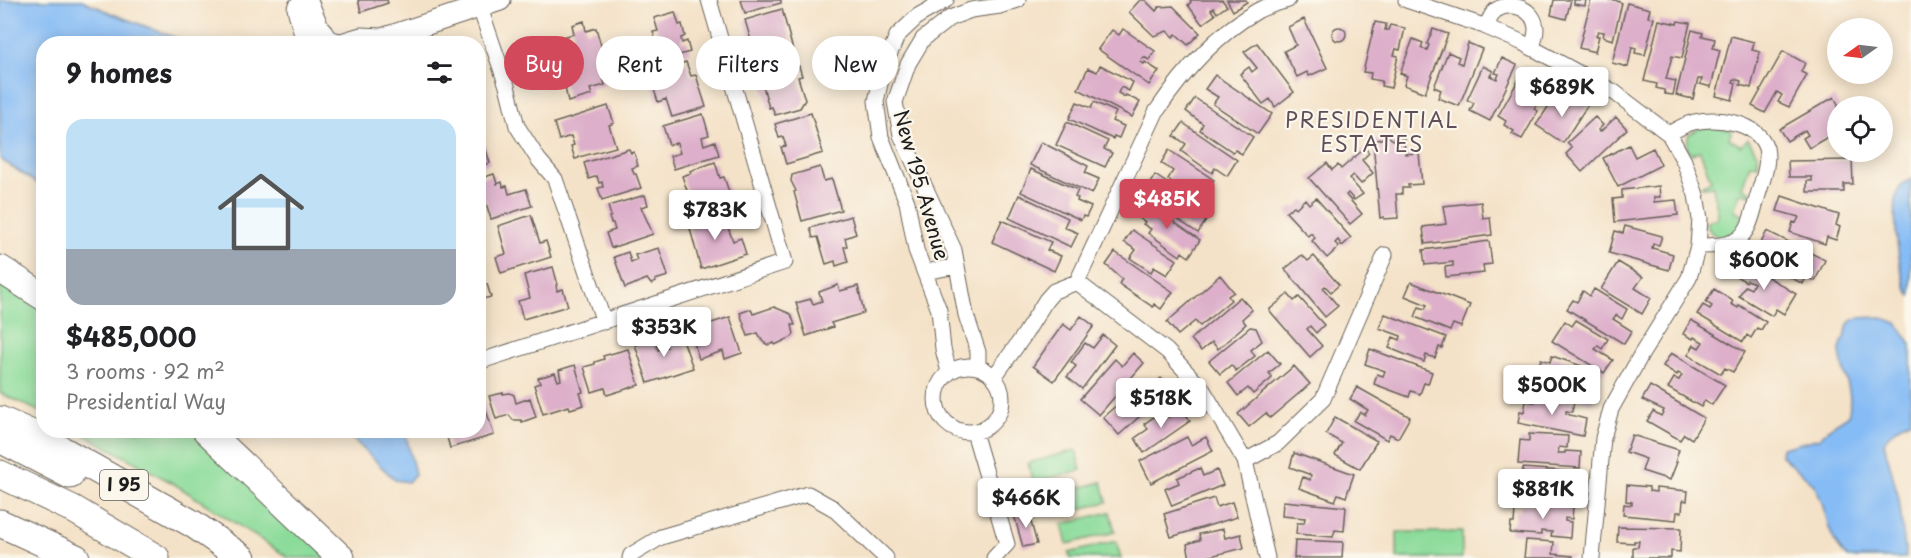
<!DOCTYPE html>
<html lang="en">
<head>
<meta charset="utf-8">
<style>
  body { margin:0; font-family:"Playpen Sans",sans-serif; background:#f2f2f2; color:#202124; height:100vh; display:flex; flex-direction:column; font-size:22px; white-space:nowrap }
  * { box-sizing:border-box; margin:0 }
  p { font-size:20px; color:#757577 }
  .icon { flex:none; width:33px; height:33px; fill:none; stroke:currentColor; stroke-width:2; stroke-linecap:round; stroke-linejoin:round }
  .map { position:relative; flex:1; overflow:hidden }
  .side { position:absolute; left:36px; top:36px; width:450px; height:402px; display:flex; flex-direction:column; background:#fff; border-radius:24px; box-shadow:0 3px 15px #0003 }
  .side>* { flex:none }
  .hud { position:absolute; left:504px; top:36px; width:570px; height:54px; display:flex; gap:12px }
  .needle { width:39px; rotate:256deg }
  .buttons { position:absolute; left:1827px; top:18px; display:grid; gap:12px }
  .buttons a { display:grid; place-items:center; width:66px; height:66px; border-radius:50%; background:#fff; box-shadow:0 3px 15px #0003; font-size:30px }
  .price { position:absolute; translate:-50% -51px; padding:0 14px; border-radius:6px; background:#fff; color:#222; font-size:20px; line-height:39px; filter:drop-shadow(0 2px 3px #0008) }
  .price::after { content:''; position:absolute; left:50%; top:36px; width:18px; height:14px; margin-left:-9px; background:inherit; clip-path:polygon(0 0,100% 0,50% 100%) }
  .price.current { background:#d1495b; color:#fff }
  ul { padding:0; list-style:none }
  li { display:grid; align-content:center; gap:12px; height:318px; padding:0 30px }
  li span { display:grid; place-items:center; height:186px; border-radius:18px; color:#555 }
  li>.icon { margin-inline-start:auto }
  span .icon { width:108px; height:108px; fill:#fffc; stroke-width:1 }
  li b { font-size:26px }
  h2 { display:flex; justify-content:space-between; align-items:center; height:72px; padding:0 30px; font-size:26px }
  .chip { padding:0 21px; border-radius:27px; background:#fff; box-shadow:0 3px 15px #0003; font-size:21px; line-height:54px }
  .chip.current { background:#d1495b; color:#fff }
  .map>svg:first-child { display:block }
  .green { fill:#8bdb9a; stroke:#547c5b; stroke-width:1.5 }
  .water { fill:#86bcf5; stroke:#516c88; stroke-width:1.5 }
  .building { fill:#ddafca }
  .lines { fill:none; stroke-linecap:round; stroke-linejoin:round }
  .street-casing { stroke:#686158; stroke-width:17 }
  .secondary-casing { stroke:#686158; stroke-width:23 }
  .highway-casing { stroke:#686158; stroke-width:29 }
  .street { stroke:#fff; stroke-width:15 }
  .secondary { stroke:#fff; stroke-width:21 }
  .highway { stroke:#fff; stroke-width:27 }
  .labels { text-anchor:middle; stroke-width:4.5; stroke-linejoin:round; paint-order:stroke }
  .shield { fill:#fbf7ec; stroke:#5f5e5a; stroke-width:1.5 }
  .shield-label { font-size:18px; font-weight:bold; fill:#1c1c1c }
  .street-label { font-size:20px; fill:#1c1c1c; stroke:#fbf7ec }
  .neighbourhood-label { font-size:21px; letter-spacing:1.5px; fill:#604f59; stroke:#fbf7ec }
</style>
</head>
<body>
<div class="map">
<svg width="1911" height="558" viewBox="0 0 1911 558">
  <rect width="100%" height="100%" fill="#fbf7ec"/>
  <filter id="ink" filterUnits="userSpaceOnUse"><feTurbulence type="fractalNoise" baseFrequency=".0167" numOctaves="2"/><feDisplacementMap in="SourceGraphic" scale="12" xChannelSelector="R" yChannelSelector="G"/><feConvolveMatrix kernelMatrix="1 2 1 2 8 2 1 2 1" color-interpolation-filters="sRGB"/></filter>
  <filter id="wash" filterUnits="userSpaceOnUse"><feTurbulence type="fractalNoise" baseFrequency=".008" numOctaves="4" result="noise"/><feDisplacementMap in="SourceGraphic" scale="24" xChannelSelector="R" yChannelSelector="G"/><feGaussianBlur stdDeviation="1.35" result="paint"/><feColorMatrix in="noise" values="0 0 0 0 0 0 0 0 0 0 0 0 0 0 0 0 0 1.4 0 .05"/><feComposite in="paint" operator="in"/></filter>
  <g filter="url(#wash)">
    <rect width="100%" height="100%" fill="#f4e2c8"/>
    <path class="green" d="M1701 127H1717L1732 130 1729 139 1741 146 1748 139 1758 155V165L1750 164 1742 188 1751 192V195L1740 193 1734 210 1743 214 1739 230C1727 240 1711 240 1706 223L1709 220 1717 219 1718 215 1713 186 1703 187 1701 186 1711 181 1700 151 1691 154 1687 148 1688 135Z
      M0 274 43 303V413L0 393Z
      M78 431H197L331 558H289L176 485Z
      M1076 450 1081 470 1033 483 1028 463Z
      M1102 482 1107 502 1060 514 1054 494Z
      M1110 512 1115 532 1067 544 1062 524Z
      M1397 532H1462V558H1397Z
      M1116 541 1121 558H1070L1069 553Z"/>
    <path class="water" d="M0 0H82L113 14 190 43 44 44 43 187 0 159Z
      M1911 179V296C1899 284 1891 206 1898 191 1901 185 1905 181 1911 179Z
      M1881 317 1897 323 1911 344V420C1899 426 1890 431 1884 443L1899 499 1906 558H1848C1823 533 1830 514 1815 487 1807 474 1791 467 1781 455L1782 448 1820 438 1829 428 1848 416C1855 392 1842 375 1840 351 1840 344 1847 333 1848 324L1857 318Z
      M345 431H405L415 474 408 482 395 480Z"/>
    <g id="blocks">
      <path class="building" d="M358 0H387L388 3 361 12Z
        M741 0H781V3L745 13Z
        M1140 0H1145L1156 11 1159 7 1173 6 1200 33 1188 45 1176 34 1173 37 1167 31 1154 36 1129 12Z
        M1190 0H1222L1227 6 1217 13 1214 8 1211 10 1215 15 1202 24 1188 5 1191 2Z
        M1227 0H1246L1247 2 1233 11Z
        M1554 0H1571L1566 19 1551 15Z
        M1574 0H1586L1585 6 1574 4Z
        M1591 0H1615L1622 3 1613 40 1603 37 1604 32 1598 31 1596 36H1599L1595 52 1579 48Z
        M1627 3 1650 9 1648 17 1654 18 1645 55 1635 53 1636 48 1632 47 1628 67 1612 63Z
        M782 9 794 54 767 62 763 49 758 51 756 43 752 44 745 20Z
        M675 12 679 25 682 24 685 36 681 38 682 43 687 41 690 52 661 60 653 32 658 31 654 18Z
        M1304 19 1327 68 1309 76 1307 72 1297 77 1284 51 1296 45 1288 27Z
        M1659 20 1677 24 1678 21 1690 23 1682 58 1672 56 1666 79 1676 81 1673 95 1665 94 1664 90 1656 88 1657 84 1644 81Z
        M584 21 586 31 596 28 602 49 619 45 624 62 601 68 605 85 590 89 592 95 568 102 561 67 558 68 556 60 549 62 546 41 574 34 572 25Z
        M1375 22 1386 24 1385 30H1388L1390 25 1405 28 1400 50 1396 49 1394 55 1398 56 1391 88 1381 86 1382 81 1370 79 1371 73 1363 72Z
        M1332 34a7 7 0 1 1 14 0a7 7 0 1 1-14 0Z
        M1123 29 1155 51 1149 60 1144 57 1140 62 1144 64 1145 62 1159 71 1149 85 1098 49 1112 30 1119 35Z
        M1433 29 1448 34 1425 93 1404 85 1407 76 1400 73 1413 39 1423 43 1421 48 1427 50 1429 45 1427 44Z
        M1692 30 1703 33 1702 36 1715 39 1713 48 1720 50 1711 87 1700 84 1702 79H1698L1693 99 1676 95Z
        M1731 36 1754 42 1752 50 1760 52 1751 88 1740 85 1741 81 1734 79 1733 82 1736 83 1732 100 1716 96Z
        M1257 43 1294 92 1275 107 1270 99 1263 104 1240 74 1249 67 1252 72 1257 68 1244 52Z
        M1468 43 1482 49 1459 106 1438 98 1441 90 1434 87 1448 52 1459 57 1457 62 1462 64Z
        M1783 51 1805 63 1801 72 1807 75 1789 107 1778 102 1782 95 1777 92 1765 113 1752 106Z
        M1502 58 1517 65 1490 121 1470 111 1474 103 1467 100 1483 66 1493 71 1490 76 1497 79 1499 74 1495 73Z
        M794 61 796 67 799 66 802 76 798 77 805 100 800 108 775 115 772 107 769 108 759 71Z
        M686 62 691 76 696 75 706 107 672 117 666 99 658 102 649 74Z
        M1100 65 1133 82 1129 91 1121 87 1118 93 1125 97 1126 95 1140 102 1132 117 1078 89 1088 68 1097 72Z
        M1524 70 1534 76 1530 82 1534 84 1537 78 1551 86 1542 101 1539 99 1534 109 1538 111 1522 139 1512 134 1514 131 1504 125 1506 121 1498 116Z
        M1215 75 1272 114 1258 134 1213 104 1218 97 1205 89Z
        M1574 93 1589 103 1563 143 1536 125 1552 101 1564 109Z
        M1834 97 1839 106H1838V131L1809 148 1803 138 1808 135 1805 130 1787 141 1779 129Z
        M1195 98 1253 137 1242 154 1235 150 1233 152 1200 130 1203 124 1186 111Z
        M1077 102 1091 108 1094 102 1116 112 1112 121 1124 126 1119 138 1114 136 1113 139 1069 119Z
        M608 106 614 123 609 125 616 147 579 157V158L575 159 571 146 574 145 571 136 559 140 554 123Z
        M811 113 823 153 786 164 781 147 786 146 783 137 779 138 775 124Z
        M703 114 709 135 702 137 704 145 715 141 719 155 674 169 670 156 680 153 677 143 669 145 663 126Z
        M1595 117 1603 125 1598 130 1600 132 1616 117 1627 129 1582 172 1566 154 1572 148 1567 143Z
        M1067 122 1108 141 1104 149 1112 153 1105 167 1056 145Z
        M1183 123 1237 160 1227 176 1215 168 1212 173 1181 151 1186 144 1174 136Z
        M479 126 490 163 478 167V127Z
        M1388 136 1393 140 1404 139 1405 154 1419 153 1422 184 1408 185 1409 188H1402V194H1396L1398 218 1384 219V217L1380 218 1373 142Z
        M1041 142 1088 166 1085 173 1099 179 1092 194 1030 165Z
        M1629 145 1635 157 1653 148 1661 165 1618 187 1603 158Z
        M1365 148 1369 153 1362 160 1373 173 1361 184 1353 175 1349 178 1363 194 1354 200 1348 193 1346 195 1362 214 1350 224 1309 178 1327 163 1332 170 1338 165 1341 169Z
        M629 149 631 153 634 152 638 166 632 168 634 174H636L641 188 602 200 598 188 603 187 602 182 599 183 597 176 589 179 584 163Z
        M1169 150 1214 180 1204 196 1191 188 1188 193 1168 179 1173 171 1161 163Z
        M1852 160 1853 184H1844V192H1807V181H1812V177H1789L1788 161Z
        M715 162 720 178 724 177 733 204 686 219 682 205 691 202 682 176 691 173 690 171Z
        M820 167 824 181 832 179 841 210 802 221 794 192 796 191 791 181 792 175Z
        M1031 169 1078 190 1075 197 1078 198 1077 201 1091 207 1086 217 1083 216 1081 220 1021 192Z
        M494 174 497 184 502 182 503 187 507 186 509 194 526 189 532 206 491 219 484 197 478 199V179Z
        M1155 175 1211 213 1198 233 1153 203 1158 196 1147 188Z
        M1659 186 1660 197H1654V202L1676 200 1678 215 1615 222 1613 199 1622 198V190Z
        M645 195 648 205 641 207 653 234 611 248 606 233 615 230 613 223H611L609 217 611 216 608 206Z
        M1019 195 1068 218 1064 227 1078 233 1071 247 1009 218Z
        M1782 196 1839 215 1836 225 1840 227 1836 240 1827 237 1825 244 1790 232 1793 222 1796 223 1799 217 1777 211Z
        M1316 198 1351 238 1342 246 1338 240 1335 243 1339 247 1327 258 1312 241 1315 238 1311 233 1308 236 1286 212 1294 206 1296 208 1305 199 1309 204Z
        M1142 200 1200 240 1189 257 1182 252 1180 256 1148 233 1151 229 1143 224 1145 222 1133 214Z
        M1481 202 1483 218 1490 217 1492 235 1425 244 1423 227 1446 224 1443 206Z
        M726 213 730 224 727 225 733 241 741 238 746 254 701 269 689 225Z
        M531 215 540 243 546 241 551 257 501 273 496 257 506 254 498 226Z
        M851 216 856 234 845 238 847 246 844 247 848 262 836 266 835 261 826 264 818 237 813 238 810 228Z
        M1002 220 1051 242 1047 250 1061 256 1054 271 992 242Z
        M1625 226 1662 236 1659 245 1653 244 1652 248 1673 254 1669 270 1609 253 1615 231 1623 233Z
        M1132 230 1177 260 1167 275 1154 267 1151 272 1130 258 1136 250 1124 242Z
        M1767 231 1825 260 1815 281 1806 277 1803 284 1770 267 1775 257 1780 260 1783 254 1777 251 1776 253 1760 245Z
        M1489 241 1492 264 1483 265 1484 273 1446 277 1445 267 1453 266V262L1425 265 1423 250Z
        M659 248 668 276 655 280 656 282 651 284 647 279 625 288 614 257 628 252 631 262 637 260 635 255Z
        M1115 252 1173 292 1161 309 1154 304 1153 307 1119 284 1122 279 1106 265Z
        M1302 255 1308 261 1314 256 1339 285 1331 292 1325 286 1323 288 1338 306 1325 317 1285 269Z
        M1742 261 1796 294 1784 314 1776 309 1772 316 1739 296 1745 286 1751 289 1754 283 1747 280 1746 282 1734 275Z
        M1618 262 1643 277 1635 288 1651 298 1642 314 1601 289Z
        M553 267 558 285H556L557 291 563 289 568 306 523 319 518 301 530 298 524 275Z
        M1220 275 1234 292 1228 296 1231 300 1200 326 1195 321 1178 335 1167 322Z
        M1411 282 1470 305 1461 327 1453 324 1450 331 1415 317 1419 307 1425 309 1427 305 1405 296Z
        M487 284 491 297 478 300V286Z
        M838 285 840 291 858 286 864 313 831 323 833 327 806 336 796 303 811 299 813 304 822 301 819 292Z
        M1594 289 1627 309 1622 319 1616 315 1613 319 1632 331 1624 344 1567 309 1573 300 1577 302 1583 291 1590 296Z
        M1714 289 1733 301 1731 304 1738 308 1739 305 1766 322 1761 330 1757 328 1751 338 1747 335 1743 342 1697 314 1703 305 1710 309 1712 306 1706 302Z
        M1288 294 1294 301 1299 297 1324 325 1316 333 1310 326 1307 329 1322 346 1310 357 1269 310Z
        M1240 297 1252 310 1242 319 1246 324 1218 349 1212 342 1201 351 1191 339Z
        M774 307 791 314 795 325H792L794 334 792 337 775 345 774 343 768 345 763 342 758 333 748 336 740 313 751 309 753 314Z
        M1385 314 1446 337 1442 348 1439 347 1435 358 1426 355 1424 362 1389 348 1393 337 1400 340 1401 336 1379 328Z
        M1081 316 1094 326 1054 381 1033 366 1063 324 1071 330Z
        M730 317 742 353 725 359 723 351 699 359 690 330Z
        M1576 320 1608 339 1602 349 1598 346 1595 349 1613 360 1604 373 1552 341 1565 321 1572 326Z
        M1691 320 1745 352 1733 372 1725 368 1721 374 1688 355 1694 345 1699 348 1703 342 1694 337 1693 339 1683 334Z
        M1250 327 1256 328 1262 341 1251 350 1255 356 1236 371 1231 365 1220 374 1209 361Z
        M680 331 693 368 648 383 635 345 654 339 658 350 667 347 663 337Z
        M1103 335 1115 345 1082 389 1067 377 1076 366 1071 362 1085 343 1093 348Z
        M628 349 639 385 607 395 605 388 592 392 584 367 595 364V362L604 359 603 356Z
        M1370 349 1432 372 1428 384 1424 383 1420 394 1411 391 1409 397 1374 384 1377 374 1383 376 1385 371 1365 364Z
        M1268 350 1280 364 1269 373 1272 378 1253 394 1248 388 1238 396 1228 383Z
        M1133 353 1144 363 1099 415 1080 399 1115 359 1122 366Z
        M1671 353 1725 385 1712 405 1705 400 1701 407 1668 388 1674 378 1679 380 1682 375 1678 373 1677 375 1663 366Z
        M1552 356 1588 368 1584 379 1578 377 1577 380 1596 387 1591 403 1533 382 1541 359 1550 362Z
        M575 365 583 392 580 393 584 405 570 409 569 406 543 414 534 385 540 383 538 378 555 373 558 381 561 380 559 370Z
        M1294 366 1310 384 1270 418 1266 413 1249 427 1238 414Z
        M1161 378 1171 388 1119 435 1103 417 1142 383 1148 390Z
        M1650 386 1704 418 1692 439 1684 434 1680 440 1647 421 1653 411 1661 416 1664 410 1642 400Z
        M1357 387 1410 417 1398 438 1390 434 1387 440 1354 421 1360 412 1365 415 1368 410 1350 399Z
        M503 393V394L510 393 514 395 516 403 530 398 536 417 522 422 521 420H513L509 415 496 419 489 396Z
        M481 394 494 435 450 448 445 430H478V395Z
        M1536 394 1574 402 1572 412 1566 411V414L1586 419 1583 436 1518 423 1520 411 1524 412 1526 401 1535 402Z
        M1182 408 1190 421 1144 453 1135 438 1148 429 1144 424 1164 410 1169 417Z
        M1335 417 1377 441 1360 469 1335 455 1342 443 1326 434Z
        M1529 434 1568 436 1567 448 1559 447 1558 453H1565V451L1581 452 1580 468 1518 464 1520 440 1529 441Z
        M1632 435 1679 450 1675 462H1677L1670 480 1642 471 1646 459 1626 452Z
        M1187 437 1191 445 1206 437 1213 451 1151 483 1140 461Z
        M1294 453 1354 474 1346 497 1338 494 1335 501 1299 488 1303 477 1310 480 1311 475 1290 467Z
        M1200 468 1203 476 1217 470 1223 485 1172 506 1165 489 1179 483 1177 478Z
        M1523 468 1577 472 1576 484 1568 483V487H1573L1572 503 1550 501 1551 497 1545 496 1544 500 1513 498V489L1517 486 1518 475 1522 476Z
        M1627 485 1649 487V491L1656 492V488L1688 491 1687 501 1683 500 1682 512H1677L1676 520 1623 515 1624 504 1632 505V502L1626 501Z
        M1214 498 1217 507 1232 502 1237 517 1171 537 1164 514Z
        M1283 501 1346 507 1344 531 1335 530 1333 537 1296 534 1297 523H1304L1305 518 1282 516Z
        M1520 504 1573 507 1572 519 1565 518V521L1571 522 1570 538 1551 536 1552 532 1541 531V535L1510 533 1511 523H1514L1515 511H1520Z
        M1028 511 1037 544 1023 547 1014 515Z
        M1618 527 1681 528 1680 552 1671 551V558H1633V547H1638L1639 541H1634V543L1617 542Z
        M1223 529 1225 538 1241 534 1244 548 1202 558H1190L1187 544 1200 540 1199 534Z
        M1295 540 1343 542 1342 558H1294Z
        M1526 540 1554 542 1553 554 1573 556V558H1524Z"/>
    </g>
  </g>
  <g filter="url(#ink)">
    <use href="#blocks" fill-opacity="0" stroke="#686158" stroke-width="1.5"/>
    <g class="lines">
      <g class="street-casing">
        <path id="street" d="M946 0 918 16 897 36 884 67 876 101 881 137 907 202 916 250 939 310 943 349 949 372
          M1406 0 1484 26 1521 42 1614 92 1669 134 1684 161 1696 195 1700 219 1698 246 1689 278 1641 355 1611 409 1603 438 1592 558
          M480 8 507 86 517 126 538 159 555 179 604 322
          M1486 27C1489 21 1491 14 1496 10 1512 0 1535 9 1536 29 1536 35 1534 41 1532 48
          M1669 134C1677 129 1685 124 1694 122 1717 117 1757 121 1766 148 1770 165 1760 186 1756 202 1752 215 1750 230 1738 239 1728 246 1711 246 1698 246
          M925 272 957 266
          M1077 282 1156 112C1183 72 1215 35 1257 11 1266 6 1278 3 1288 0
          M1077 282 1167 351 1203 390 1245 461 1267 558
          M478 362 785 262 709 0
          M936 399a33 33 0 1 1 66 0a33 33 0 1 1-66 0Z
          M978 367V352L966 315 954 250 901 135 895 102 908 64 923 39 950 18 971 10 1000 6 1018 0
          M994 377 1023 337 1046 300 1054 291 1077 282
          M974 432 1007 544 994 558
          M1245 461 1278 443 1323 399 1385 255
          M630 558 631 555 661 537 808 494 833 508 886 558"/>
      </g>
      <g class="secondary-casing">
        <path id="secondary" d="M305 0 309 6 317 25 327 41 339 44
          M298 8 305 35 311 44
          M341 44 361 38 382 39 500 0"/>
      </g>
      <g class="highway-casing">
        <path id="highway" d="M0 269 44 297
          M0 420 37 436 193 524 242 558
          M206 430 341 558
          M0 439 70 475
          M0 474 73 509 156 558
          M0 523 76 558"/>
      </g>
      <use href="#street" class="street"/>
      <use href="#secondary" class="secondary"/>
      <use href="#highway" class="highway"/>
    </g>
  </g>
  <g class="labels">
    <rect class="shield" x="100" y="470" width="48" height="30" rx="4.5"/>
    <g class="shield-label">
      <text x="124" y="491">I 95</text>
    </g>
    <g class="street-label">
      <text transform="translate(921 185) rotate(74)" y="7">New 195 Avenue</text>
    </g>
    <g class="neighbourhood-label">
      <text x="1372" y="128">PRESIDENTIAL<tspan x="1372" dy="24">ESTATES</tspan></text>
    </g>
  </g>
</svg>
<div class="buttons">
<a><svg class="needle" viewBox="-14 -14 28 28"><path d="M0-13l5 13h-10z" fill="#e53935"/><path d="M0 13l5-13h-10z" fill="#757577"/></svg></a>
<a><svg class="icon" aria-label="locate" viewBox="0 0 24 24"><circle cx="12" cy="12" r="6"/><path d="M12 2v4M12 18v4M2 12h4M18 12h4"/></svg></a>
</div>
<b class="price" style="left:1562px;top:118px">$689K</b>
<b class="price current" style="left:1167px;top:230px">$485K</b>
<b class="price" style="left:715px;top:241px">$783K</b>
<b class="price" style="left:1764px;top:291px">$600K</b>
<b class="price" style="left:664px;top:358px">$353K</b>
<b class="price" style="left:1552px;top:416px">$500K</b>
<b class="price" style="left:1161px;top:429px">$518K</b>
<b class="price" style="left:1543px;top:520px">$881K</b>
<b class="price" style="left:1026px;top:529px">$466K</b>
<div class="hud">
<a class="chip current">Buy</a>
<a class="chip">Rent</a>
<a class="chip">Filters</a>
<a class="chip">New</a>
</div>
<section class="side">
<h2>9 homes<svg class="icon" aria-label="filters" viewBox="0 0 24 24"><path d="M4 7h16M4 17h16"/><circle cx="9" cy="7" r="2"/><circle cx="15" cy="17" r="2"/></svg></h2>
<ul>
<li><span style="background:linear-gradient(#bfe0f5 70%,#9aa5b1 0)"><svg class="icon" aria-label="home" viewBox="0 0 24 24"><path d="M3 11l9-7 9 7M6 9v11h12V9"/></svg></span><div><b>$485,000</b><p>3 rooms · 92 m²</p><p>Presidential Way</p></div></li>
</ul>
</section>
</div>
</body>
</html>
